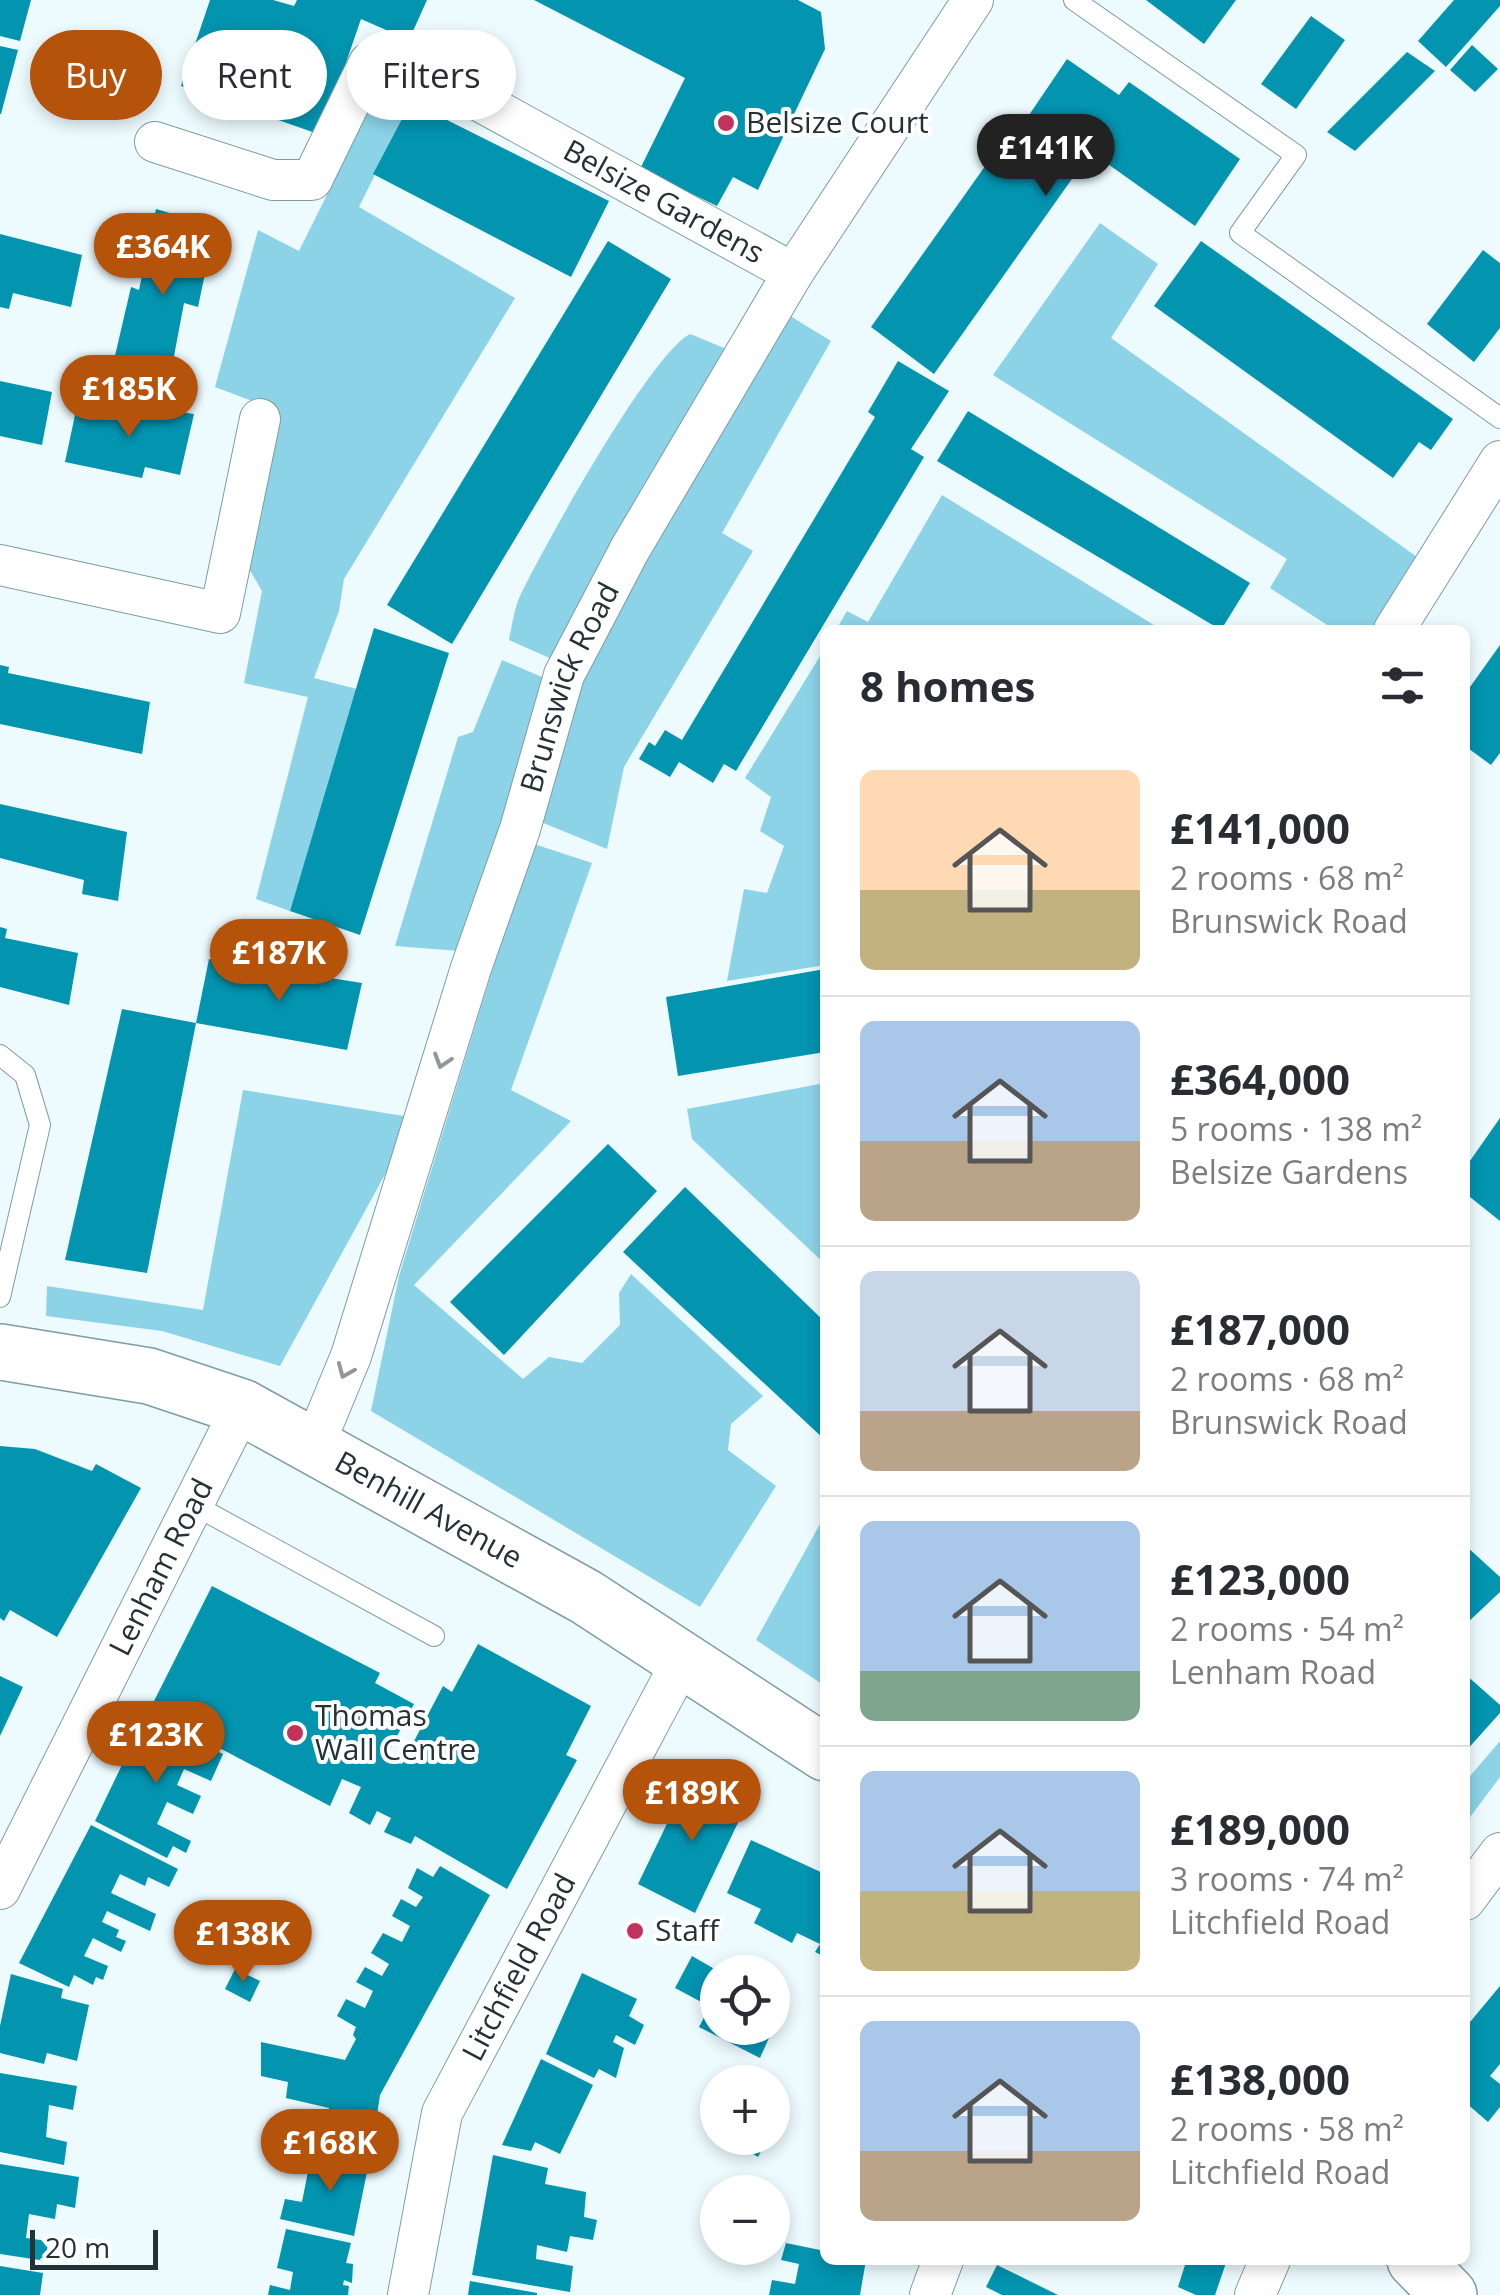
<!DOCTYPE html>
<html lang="en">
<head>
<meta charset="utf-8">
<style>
  body { margin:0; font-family:"Open Sans",sans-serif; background:#f2f2f3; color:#2b2b33; height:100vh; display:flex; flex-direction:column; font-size:38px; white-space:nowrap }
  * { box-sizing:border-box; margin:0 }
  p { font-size:32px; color:#7c7c81 }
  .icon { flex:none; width:55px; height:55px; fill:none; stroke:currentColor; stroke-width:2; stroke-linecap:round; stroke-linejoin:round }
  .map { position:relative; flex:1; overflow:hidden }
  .sheet { position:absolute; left:820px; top:625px; width:650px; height:1640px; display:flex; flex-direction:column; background:#fff; border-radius:15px; box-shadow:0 5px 15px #0003 }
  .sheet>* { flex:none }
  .guide { position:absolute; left:30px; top:30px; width:640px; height:90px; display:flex; gap:20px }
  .buttons { position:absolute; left:700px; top:1955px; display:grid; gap:20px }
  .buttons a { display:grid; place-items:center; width:90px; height:90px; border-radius:50%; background:#fff; box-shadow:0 5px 15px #0003; font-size:50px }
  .scale { position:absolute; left:30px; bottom:25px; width:128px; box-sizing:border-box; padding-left:10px; border:5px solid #243135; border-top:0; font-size:28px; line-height:35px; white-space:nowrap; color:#243135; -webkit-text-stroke:8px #fff; paint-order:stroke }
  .price { position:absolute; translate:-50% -85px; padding:0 22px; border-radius:35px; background:#b45309; color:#fff; font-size:32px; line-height:65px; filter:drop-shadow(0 2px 5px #0008) }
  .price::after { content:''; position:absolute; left:50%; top:60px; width:30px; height:22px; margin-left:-15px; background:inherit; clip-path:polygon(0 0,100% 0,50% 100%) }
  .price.selected { background:#222; color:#fff }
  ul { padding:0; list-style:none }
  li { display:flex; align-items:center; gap:30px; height:250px; padding:0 40px }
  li+li { border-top:2px solid #e1e1e2 }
  li span { display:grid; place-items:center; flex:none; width:280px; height:200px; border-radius:15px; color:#555 }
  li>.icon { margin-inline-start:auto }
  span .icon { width:120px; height:120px; fill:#fffc; stroke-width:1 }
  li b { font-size:42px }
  h2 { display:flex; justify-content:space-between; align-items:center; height:120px; padding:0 40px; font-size:42px }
  .tag { padding:0 35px; border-radius:45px; background:#fff; box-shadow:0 5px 15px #0003; font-size:35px; line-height:90px }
  .tag.selected { background:#b45309; color:#fff }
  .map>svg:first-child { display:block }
  .green { fill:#8cd3e8 }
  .building { fill:#0394b0 }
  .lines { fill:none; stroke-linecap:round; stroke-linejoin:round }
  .lane-casing { stroke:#7d9ca5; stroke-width:22 }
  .street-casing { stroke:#7d9ca5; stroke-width:42 }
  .secondary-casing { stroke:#7d9ca5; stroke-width:58 }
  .lane { stroke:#fff; stroke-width:20 }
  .street { stroke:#fff; stroke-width:40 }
  .secondary { stroke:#fff; stroke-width:55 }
  .oneway { stroke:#92989a }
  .poi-dot { fill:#c1325c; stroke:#fff; stroke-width:4 }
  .labels { text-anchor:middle; stroke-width:8; stroke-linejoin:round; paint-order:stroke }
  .poi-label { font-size:30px; fill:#243135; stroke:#fff; text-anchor:start }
  .street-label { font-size:30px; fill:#243135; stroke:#fff }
</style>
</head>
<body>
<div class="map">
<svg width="1500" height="2295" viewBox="0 0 1500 2295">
  <rect width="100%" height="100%" fill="#edfbff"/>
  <path class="green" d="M380 88 411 102 359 207 515 298 344 579 339 611 314 678 357 689 290 911 256 899 308 697 244 683 262 591 245 562 262 514 276 410 215 387 258 230 299 251Z
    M1100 223 1158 264 1111 338 1424 562 1387 630H1335L1270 588 1287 559 993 375Z
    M782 311 831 341 722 533 753 551 624 767 607 849 536 820 575 680Z
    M690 334 736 353 554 660 509 640C512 626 514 609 520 596 543 548 651 353 690 334Z
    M942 495 1162 630H836L847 611 868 622Z
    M825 648V965L727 981 744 889 767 893 784 846 760 831 771 797 745 778Z
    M502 660 549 680 460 951 395 946 458 737 473 732Z
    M531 843 592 863 511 1090 571 1121 414 1285 523 1379 549 1357 582 1363 620 1325 619 1293 631 1274 763 1396 731 1424 728 1450 776 1486 700 1607 371 1411 399 1276Z
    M825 1083V1264L692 1139 687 1109Z
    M243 1090 416 1118 280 1366 162 1331 46 1316 47 1286 203 1310Z
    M820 1524 825 1529V1686L756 1640Z
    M1500 1741V1777L1465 1824V1782Z"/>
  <path class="building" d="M0 0H31L20 41 0 36Z
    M210 0H273L294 6 297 0H427L409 40 361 19 321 135 181 86Z
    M534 0H798L821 12 825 49 758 190 733 177 717 206 640 169 685 78Z
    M1146 0H1236L1204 44Z
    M1454 0H1500V6L1446 67 1418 41Z
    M1311 16 1345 40 1296 109 1261 84Z
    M1472 45 1498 69 1475 92 1450 70Z
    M0 46 18 50 1 114H0Z
    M1407 52 1435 71 1355 151 1327 132Z
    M1067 59 1119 95 1129 82 1240 159 1195 226 1091 152 934 374 871 327 1020 117 1025 121Z
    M411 102 609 201 571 277 373 174Z
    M156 209 215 226 198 307 184 303 168 388 111 373 131 287 139 290Z
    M0 234 82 255 71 307 13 293 9 309 0 307Z
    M608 241 671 279 452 644 387 605Z
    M1201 241 1453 419 1431 450 1419 442 1393 478 1154 306Z
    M1483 250 1500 263V328L1474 362 1427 324Z
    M898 361 949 391 911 449 924 457 736 771 724 764 713 783 679 762 670 777 639 759 649 742 655 746 665 730 682 740 875 417 868 412Z
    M0 381 52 392 42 445 0 436Z
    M78 401 153 418 154 408 194 414 180 475 145 467 142 478 65 462Z
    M968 411 1250 583 1221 630 937 461Z
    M374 628 449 653 360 935 290 911Z
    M1500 645V753L1491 765 1465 746V694Z
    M0 665 9 667 8 673 150 702 142 754 0 724Z
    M0 804 127 832 118 901 82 894 84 880 0 858Z
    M0 927 7 929 5 938 78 953 69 1005 0 987Z
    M209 959 362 983 347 1050 196 1023Z
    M825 969V1052L678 1076 666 997Z
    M122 1009 196 1023 147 1273 65 1260Z
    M1500 1118V1221L1465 1193V1168Z
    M608 1144 657 1191 504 1355 450 1302Z
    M685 1187 825 1322V1440L623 1252Z
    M0 1446 35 1449 92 1471 96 1464 141 1488 57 1637 10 1610 4 1621 0 1618Z
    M1465 1545 1500 1577V1592L1465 1625Z
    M212 1586 380 1673 375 1683 414 1704 386 1757 402 1764 443 1686 452 1692 478 1644 591 1706 566 1755 577 1760 507 1889 415 1836 411 1844 384 1832 391 1818 377 1811 370 1825 349 1813 361 1787 342 1779 330 1806 149 1711Z
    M1465 1674 1500 1705V1713L1465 1752Z
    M0 1676 23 1687 0 1736Z
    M145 1717 223 1754 211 1781 184 1769 177 1785 201 1796 193 1814 167 1802 157 1824 191 1841 186 1853 173 1846 167 1858 95 1821Z
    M701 1774 723 1785 719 1792 722 1801 744 1810 695 1913 638 1884 689 1778 697 1782Z
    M91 1825 178 1869 169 1887 148 1877 145 1886 120 1874 111 1893 156 1914 150 1931 107 1911 102 1922 119 1930 116 1937 126 1941 121 1952 93 1938 84 1956 108 1966 103 1980 96 1977 93 1985 74 1975 69 1987 19 1963Z
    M751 1840 825 1874V1957L815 1952 820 1944 797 1933 792 1943 754 1923 761 1909 727 1893Z
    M440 1866 490 1895 380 2095 371 2153 324 2144 329 2108 286 2098 288 2082 261 2076V2042L345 2060 356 2039 353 2035 356 2027 337 2016 346 1999 365 2008 373 1991 356 1982 365 1967 382 1976 389 1964 371 1953 383 1933 402 1942 410 1926 392 1916 401 1899 416 1907 423 1897 408 1888 417 1868 433 1877Z
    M692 1956 718 1971 705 2004 675 1988Z
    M235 1969 260 1981 250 2002 225 1989Z
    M582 1973 637 1999 629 2016 644 2025 635 2045 616 2035 613 2042 624 2048 616 2078 599 2069 594 2078 546 2054Z
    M11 1974 63 1989 61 1998 89 2005 77 2061 47 2053 44 2064 0 2053V2026Z
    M1500 1986V2064L1490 2076 1500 2084V2107L1488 2122 1465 2102V2028Z
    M713 2000 718 2002V2028L773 2029 760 2058 699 2027Z
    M541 2059 593 2085 560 2154 535 2142 531 2151 502 2145Z
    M0 2073 77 2086 73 2110 49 2105 46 2137 67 2142 64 2165 0 2152Z
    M733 2138H768L758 2157 731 2141Z
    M312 2151 369 2162 354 2236 280 2219 285 2199 302 2202Z
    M493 2155 548 2168 545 2184 586 2192 584 2217 597 2220 593 2240 570 2236 567 2252 537 2245 536 2259 573 2266 570 2292 472 2275Z
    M0 2164 79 2177 75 2208 57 2204 55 2219 29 2214 26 2238 48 2241 46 2261 0 2254Z
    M286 2229 351 2243 346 2263 353 2264 352 2283 344 2280 343 2285 349 2286 348 2295H268L270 2285 290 2290 293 2272 277 2268Z
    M786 2243 825 2251V2260H866L860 2295H769L772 2280 795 2284 799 2264 781 2260Z
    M1176 2260H1227L1215 2295H1196L1178 2287 1185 2265Z
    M997 2265 1058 2295H1002L986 2287Z
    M0 2266 43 2273 40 2295H0Z
    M470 2281 537 2293V2295H468Z"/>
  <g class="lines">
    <g class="lane-casing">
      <path id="lane" d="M1074 0 1296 155 1240 233 1500 418
        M0 1055 25 1075 40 1125 0 1297
        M194 1505 434 1636"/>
    </g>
    <g class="street-casing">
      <g id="street">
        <path id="s1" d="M155 142 273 180H312L369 63 392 53 793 273"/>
        <path d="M0 565 220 613 260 419"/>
        <path d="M1394 630 1500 461"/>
        <path id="s2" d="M315 1443 351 1356 471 968 520 829 564 675 630 549 793 273 973 0"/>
        <path id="s3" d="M0 1889 242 1407"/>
        <path d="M1465 1900 1500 1853"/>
        <path id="s4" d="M408 2295 442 2113 683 1659"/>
        <path d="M930 2295 943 2260"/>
        <path d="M1255 2295 1270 2260"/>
      </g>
    </g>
    <g class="secondary-casing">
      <g id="secondary">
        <path id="s5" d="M0 1352 149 1376 242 1407 586 1597 825 1753"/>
        <path d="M1415 2260 1449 2295"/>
      </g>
    </g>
    <use href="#lane" class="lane"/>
    <use href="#street" class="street"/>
    <use href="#secondary" class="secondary"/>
  </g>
  <defs><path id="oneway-chevron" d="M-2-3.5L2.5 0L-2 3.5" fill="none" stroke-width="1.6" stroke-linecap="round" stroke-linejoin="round" transform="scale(2.5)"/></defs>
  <g class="oneway">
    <use href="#oneway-chevron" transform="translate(442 1061) rotate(107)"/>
    <use href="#oneway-chevron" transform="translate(345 1371) rotate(113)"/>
  </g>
  <g class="poi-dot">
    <circle cx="726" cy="123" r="10"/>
    <circle cx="295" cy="1733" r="10"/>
    <circle cx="635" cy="1931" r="10"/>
  </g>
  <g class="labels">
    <g class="poi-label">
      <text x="746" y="133">Belsize Court</text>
      <text x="315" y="1726">Thomas<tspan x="315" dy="34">Wall Centre</tspan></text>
      <text x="655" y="1941">Staff</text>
    </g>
    <g class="street-label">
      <text dy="10" stroke="none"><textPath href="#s1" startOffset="628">Belsize Gardens</textPath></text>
      <text dy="10" stroke="none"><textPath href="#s2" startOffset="798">Brunswick Road</textPath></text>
      <text dy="10" stroke="none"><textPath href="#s5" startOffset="462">Benhill Avenue</textPath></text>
      <text dy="10" stroke="none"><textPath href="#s3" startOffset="360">Lenham Road</textPath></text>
      <text dy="10" stroke="none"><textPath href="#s4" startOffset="350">Litchfield Road</textPath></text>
    </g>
  </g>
</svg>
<div class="buttons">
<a><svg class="icon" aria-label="locate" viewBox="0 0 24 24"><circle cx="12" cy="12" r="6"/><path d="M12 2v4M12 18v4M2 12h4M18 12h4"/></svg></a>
<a>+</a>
<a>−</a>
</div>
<div class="scale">20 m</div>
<b class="price selected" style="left:1046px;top:199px">£141K</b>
<b class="price" style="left:163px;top:298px">£364K</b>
<b class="price" style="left:129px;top:440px">£185K</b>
<b class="price" style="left:279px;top:1004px">£187K</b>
<b class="price" style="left:156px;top:1786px">£123K</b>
<b class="price" style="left:692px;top:1844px">£189K</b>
<b class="price" style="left:243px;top:1985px">£138K</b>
<b class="price" style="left:330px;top:2194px">£168K</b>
<div class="guide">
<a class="tag selected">Buy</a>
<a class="tag">Rent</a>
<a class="tag">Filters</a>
</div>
<section class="sheet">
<h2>8 homes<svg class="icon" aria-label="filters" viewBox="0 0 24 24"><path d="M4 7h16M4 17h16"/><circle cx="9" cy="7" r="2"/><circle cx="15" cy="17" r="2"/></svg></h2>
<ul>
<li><span style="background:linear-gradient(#ffd9b3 60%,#c2b280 0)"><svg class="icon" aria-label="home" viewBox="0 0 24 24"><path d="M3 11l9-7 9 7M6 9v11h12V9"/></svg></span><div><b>£141,000</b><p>2 rooms · 68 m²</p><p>Brunswick Road</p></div></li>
<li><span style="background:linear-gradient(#a9c7e8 60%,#b9a48a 0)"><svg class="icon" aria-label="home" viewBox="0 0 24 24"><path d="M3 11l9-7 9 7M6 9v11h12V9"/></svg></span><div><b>£364,000</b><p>5 rooms · 138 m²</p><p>Belsize Gardens</p></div></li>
<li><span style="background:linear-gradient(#c9d6e8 70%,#b9a48a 0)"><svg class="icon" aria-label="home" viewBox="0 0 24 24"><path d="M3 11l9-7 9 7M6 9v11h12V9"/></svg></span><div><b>£187,000</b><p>2 rooms · 68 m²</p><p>Brunswick Road</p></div></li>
<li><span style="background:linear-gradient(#a9c7e8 75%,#7fa58c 0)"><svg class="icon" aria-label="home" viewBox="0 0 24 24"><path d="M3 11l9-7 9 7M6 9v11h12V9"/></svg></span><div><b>£123,000</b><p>2 rooms · 54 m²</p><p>Lenham Road</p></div></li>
<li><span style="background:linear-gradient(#a9c7e8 60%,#c2b280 0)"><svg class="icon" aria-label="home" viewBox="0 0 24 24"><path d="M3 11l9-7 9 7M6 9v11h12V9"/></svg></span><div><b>£189,000</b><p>3 rooms · 74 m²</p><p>Litchfield Road</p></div></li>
<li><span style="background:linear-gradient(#a9c7e8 65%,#b9a48a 0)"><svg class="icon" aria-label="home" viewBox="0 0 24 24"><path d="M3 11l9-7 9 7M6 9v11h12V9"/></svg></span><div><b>£138,000</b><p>2 rooms · 58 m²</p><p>Litchfield Road</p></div></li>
</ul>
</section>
</div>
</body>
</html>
